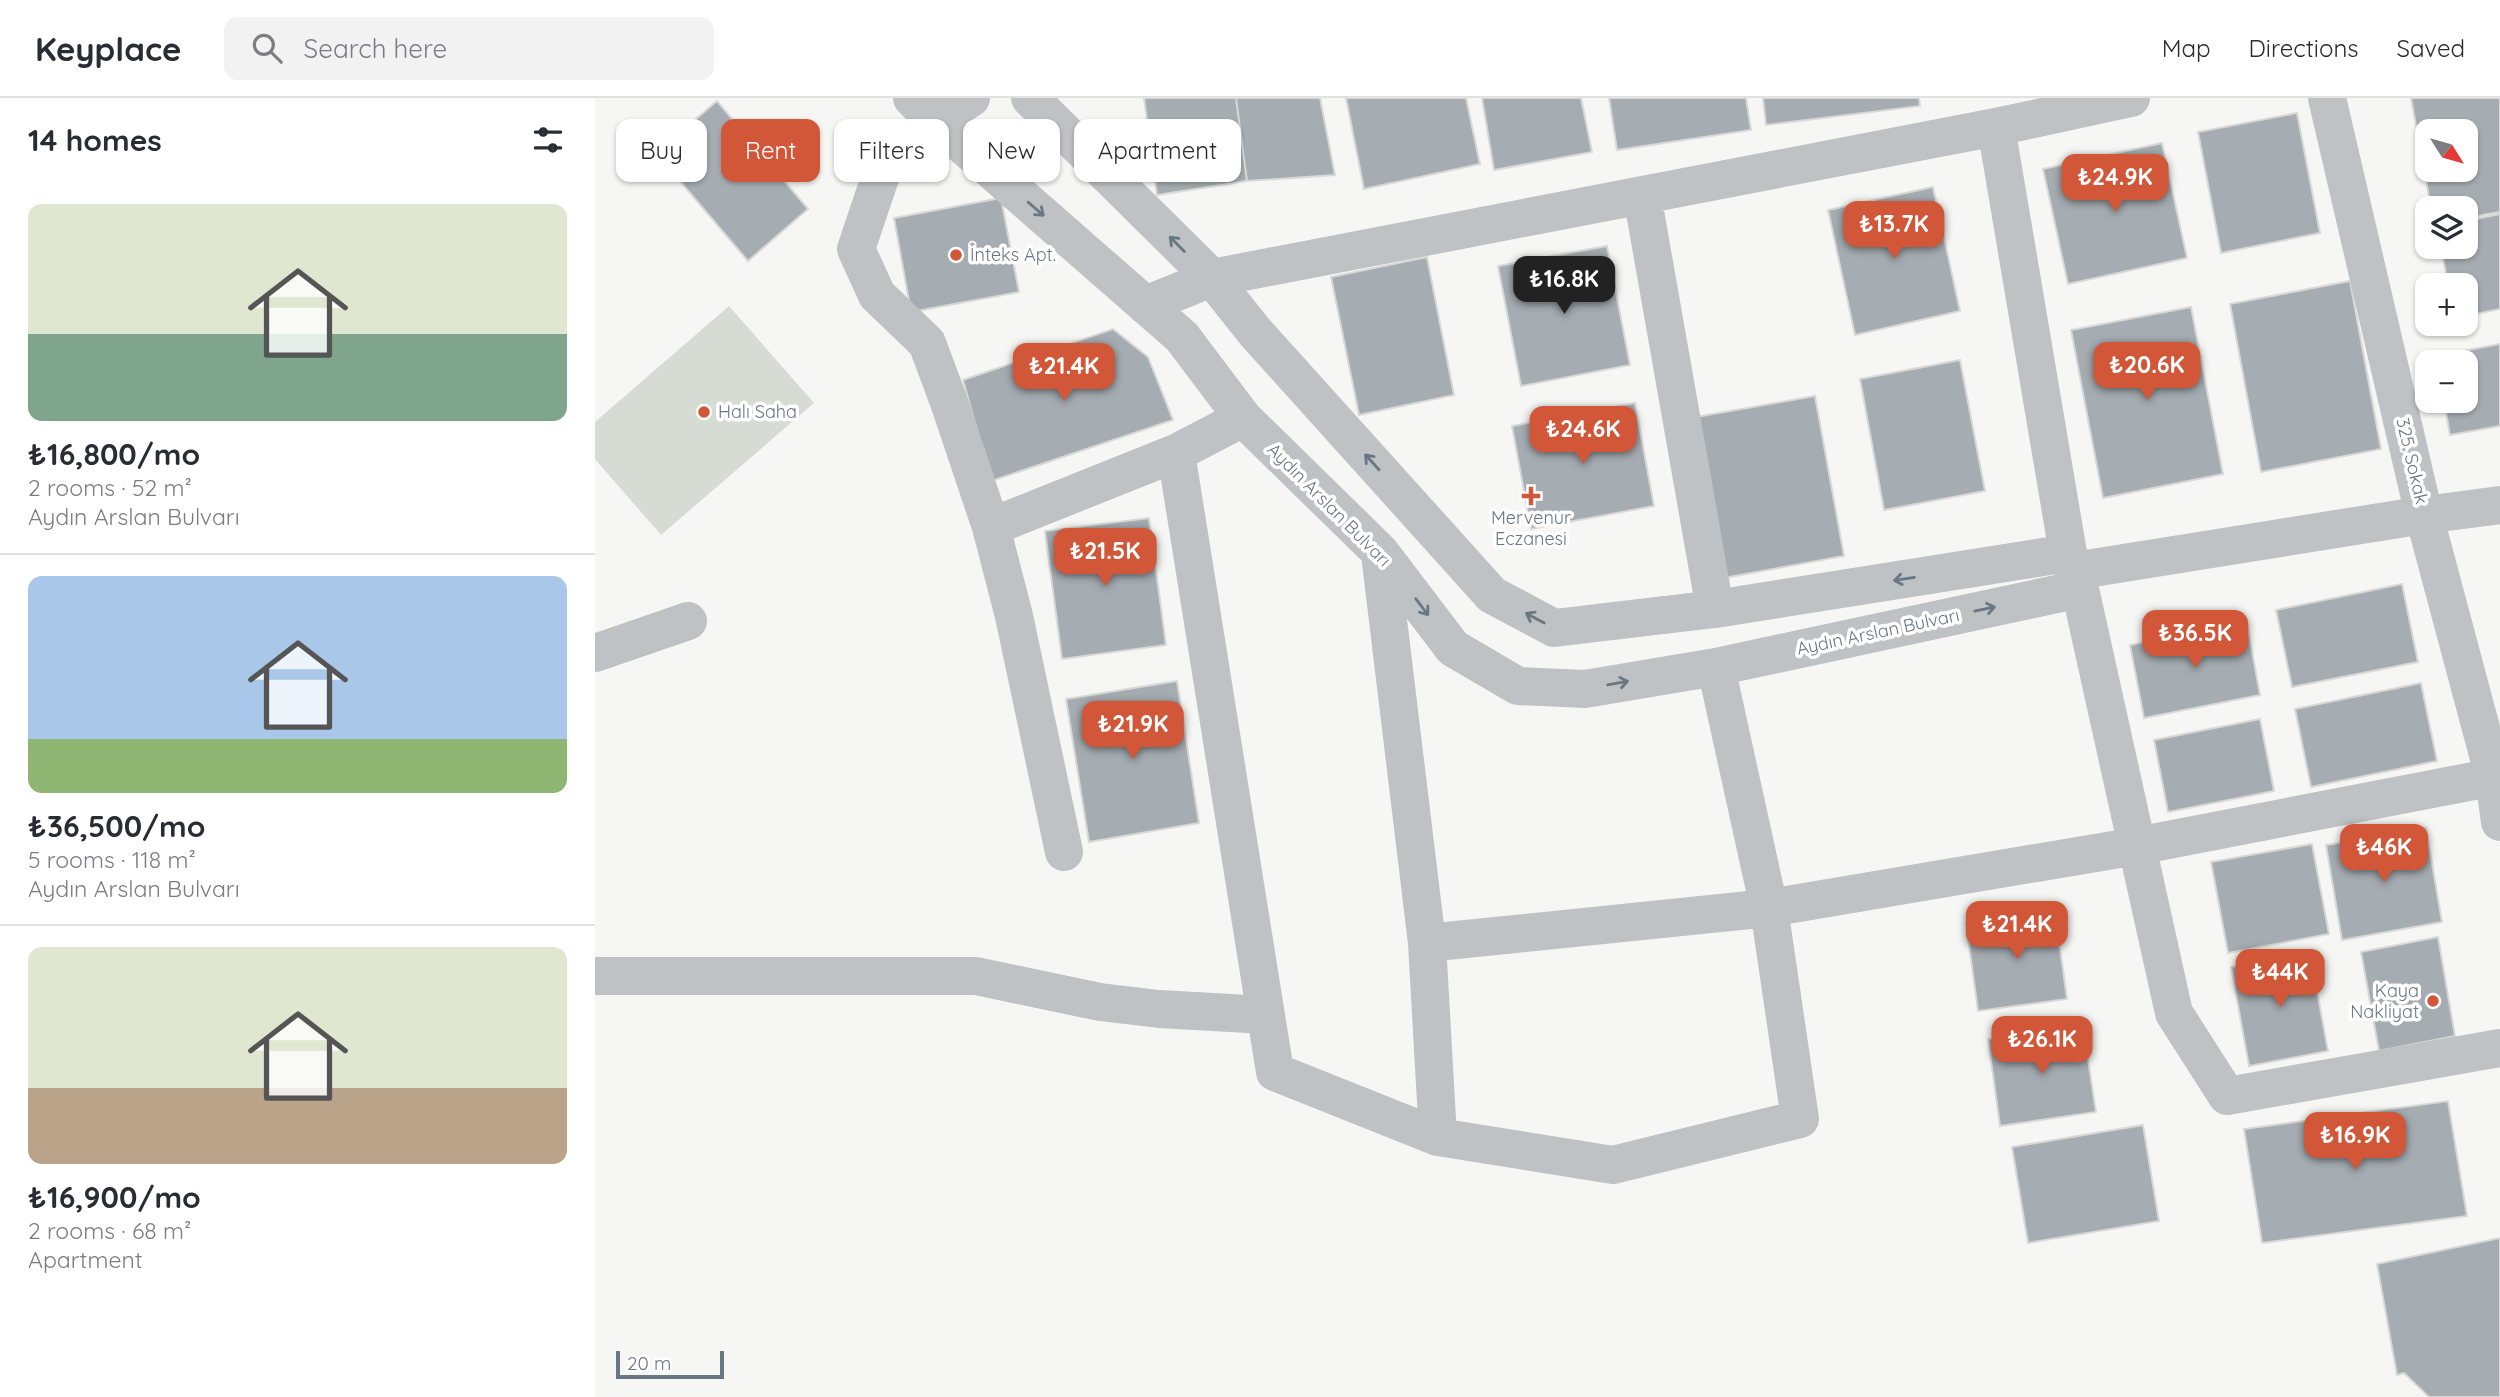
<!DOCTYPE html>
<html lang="en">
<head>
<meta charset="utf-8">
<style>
  body { margin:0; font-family:Quicksand,sans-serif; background:#f2f2f3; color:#2b2b33; height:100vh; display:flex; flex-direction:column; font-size:26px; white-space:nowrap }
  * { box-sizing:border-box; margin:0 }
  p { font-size:23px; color:#7c7c81 }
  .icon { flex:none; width:38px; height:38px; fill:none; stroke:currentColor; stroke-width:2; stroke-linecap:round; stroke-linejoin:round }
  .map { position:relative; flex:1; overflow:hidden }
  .side { display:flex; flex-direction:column; background:#fff; width:595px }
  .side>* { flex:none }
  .banner { position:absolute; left:21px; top:21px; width:665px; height:63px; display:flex; gap:14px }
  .needle { width:46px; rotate:127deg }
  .fabs { position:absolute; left:1820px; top:21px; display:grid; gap:14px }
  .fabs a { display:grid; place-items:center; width:63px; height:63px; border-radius:14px; background:#fff; box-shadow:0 2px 5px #0004; font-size:35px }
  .scale { position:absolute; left:21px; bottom:18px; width:108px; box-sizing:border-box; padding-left:7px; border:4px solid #697782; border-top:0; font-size:19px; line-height:24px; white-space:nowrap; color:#697782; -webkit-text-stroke:5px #fff; paint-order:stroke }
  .price { position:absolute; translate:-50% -60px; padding:0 16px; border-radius:14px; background:#d25739; color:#fff; font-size:23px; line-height:46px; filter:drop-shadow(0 2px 4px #0008) }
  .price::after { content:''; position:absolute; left:50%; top:42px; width:21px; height:16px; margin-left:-10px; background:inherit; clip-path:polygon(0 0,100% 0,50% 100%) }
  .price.active { background:#222; color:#fff }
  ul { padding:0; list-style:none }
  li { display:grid; align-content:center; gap:14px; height:371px; padding:0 28px }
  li+li { border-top:2px solid #e1e1e2 }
  li span { display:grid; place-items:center; height:217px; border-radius:14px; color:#555 }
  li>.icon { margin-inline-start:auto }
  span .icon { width:126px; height:126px; fill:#fffc; stroke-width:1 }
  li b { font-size:30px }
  h2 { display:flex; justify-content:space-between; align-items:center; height:84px; padding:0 28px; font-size:30px }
  .tag { padding:0 24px; border-radius:14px; background:#fff; box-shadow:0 2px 5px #0004; font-size:24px; line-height:63px }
  .tag.active { background:#d25739; color:#fff }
  header { display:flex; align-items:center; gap:42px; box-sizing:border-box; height:98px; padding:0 35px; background:#fff; border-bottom:2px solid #e1e1e2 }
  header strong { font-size:33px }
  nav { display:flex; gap:38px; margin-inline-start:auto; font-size:24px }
  .search { width:490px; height:63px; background:#f2f2f3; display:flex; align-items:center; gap:18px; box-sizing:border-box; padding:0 24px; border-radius:14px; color:#7c7c81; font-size:26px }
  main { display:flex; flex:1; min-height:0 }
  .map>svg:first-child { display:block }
  .park { fill:#d6dbd3 }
  .building { fill:#a6adb2; stroke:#d8d8d6; stroke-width:2; fill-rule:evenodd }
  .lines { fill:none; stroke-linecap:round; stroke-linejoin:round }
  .minor { stroke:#bec2c5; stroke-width:38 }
  .oneway { stroke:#697782 }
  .poi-dot { fill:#d25739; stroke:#fff; stroke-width:2.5 }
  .labels { text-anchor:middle; stroke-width:7; stroke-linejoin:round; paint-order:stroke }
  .poi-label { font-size:18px; fill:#697782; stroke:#fff; text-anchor:start }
  .street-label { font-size:18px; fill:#697782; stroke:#fff }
</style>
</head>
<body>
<header>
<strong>Keyplace</strong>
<div class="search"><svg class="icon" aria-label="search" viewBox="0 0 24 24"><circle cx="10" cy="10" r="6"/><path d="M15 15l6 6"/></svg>Search here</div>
<nav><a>Map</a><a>Directions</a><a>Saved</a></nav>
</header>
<main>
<section class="side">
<h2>14 homes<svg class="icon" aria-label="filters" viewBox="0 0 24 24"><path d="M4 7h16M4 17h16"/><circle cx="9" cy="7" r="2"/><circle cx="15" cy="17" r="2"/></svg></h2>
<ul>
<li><span style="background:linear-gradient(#dfe7d0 60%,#7fa58c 0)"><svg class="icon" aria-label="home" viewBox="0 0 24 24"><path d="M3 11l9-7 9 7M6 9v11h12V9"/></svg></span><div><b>₺16,800/mo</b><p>2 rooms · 52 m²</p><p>Aydın Arslan Bulvarı</p></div></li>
<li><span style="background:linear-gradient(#a9c7e8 75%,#8fb573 0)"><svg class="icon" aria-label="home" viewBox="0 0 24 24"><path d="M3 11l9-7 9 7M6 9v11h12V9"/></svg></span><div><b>₺36,500/mo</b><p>5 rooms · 118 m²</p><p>Aydın Arslan Bulvarı</p></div></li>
<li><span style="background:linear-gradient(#dfe7d0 65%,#b9a48a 0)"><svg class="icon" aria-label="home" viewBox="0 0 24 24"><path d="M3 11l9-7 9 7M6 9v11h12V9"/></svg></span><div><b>₺16,900/mo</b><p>2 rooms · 68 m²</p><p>Apartment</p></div></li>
</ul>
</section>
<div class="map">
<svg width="1905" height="1299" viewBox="0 0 1905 1299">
  <rect width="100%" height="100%" fill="#f6f6f4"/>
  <path class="park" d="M134 208 219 305 66 437 0 361V324Z"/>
  <path class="building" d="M549 0H641L652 83 562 97Z
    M641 0H725L740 77 652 83Z
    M751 0H871L885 66 769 91Z
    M887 0H986L997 54 899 72Z
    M1014 0H1151L1156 32 1022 52Z
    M1168 0H1324L1325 8 1171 27Z
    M1816 0H1905V114L1871 120V110H1836ZM1832 33H1871V72H1832Z
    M122 3 213 111 153 163 61 55Z
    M1702 15 1725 135 1626 155 1603 34Z
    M1567 45 1592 160 1473 186 1448 71Z
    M1338 89 1365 213 1260 237 1233 112Z
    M406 100 424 194 316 214 299 120Z
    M1905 116V211L1871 218V187H1853L1846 149H1871V123Z
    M1012 148 1035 267 926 288 903 168Z
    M832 159 859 297 764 317 736 179Z
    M1755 183 1786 351 1666 374 1635 206Z
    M1596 209 1628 376 1508 400 1476 232Z
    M518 231 553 259 578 322 396 383 368 282Z
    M1905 246V328L1855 337 1849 303H1871V264H1842L1841 258Z
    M1365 262 1390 393 1289 412 1265 281Z
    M1220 298 1249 458 1123 481 1095 320Z
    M1040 305 1059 408 936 431 917 328Z
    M554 420 571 547 467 561 450 433Z
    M1807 486 1823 564 1697 589 1681 512Z
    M1652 525 1665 597 1549 620 1535 547Z
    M582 583 604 725 494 744 471 601Z
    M1826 585 1842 663 1716 689 1700 611Z
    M1665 621 1679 693 1573 714 1559 642Z
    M1831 730 1847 824 1747 842 1731 747Z
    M1717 746 1734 836 1633 855 1616 764Z
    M1460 813 1472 901 1383 913 1371 825Z
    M1843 839 1860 938 1784 953 1766 854Z
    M1715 854 1733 953 1654 968 1636 869Z
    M1488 928 1501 1014 1405 1028 1393 941Z
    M1853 1003 1872 1118 1667 1145 1649 1031Z
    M1548 1027 1564 1123 1433 1145 1417 1049Z
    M1905 1140V1299H1834L1809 1275 1802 1277 1782 1166Z"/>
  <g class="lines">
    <path class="minor" d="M317 0 340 23 587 239 648 320 785 454 858 550 923 588 990 591 1121 569 1485 491
      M376 0 340 23 288 71 261 151 282 197 332 245 355 307 396 429 419 518 469 754
      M435 0 617 180 660 234 897 497 959 530 1120 511 1473 455
      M1732 0 1829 417 1899 679 1905 724
      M1401 29 1473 455 1485 491 1579 915 1632 998 1905 950
      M1047 97 1120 511
      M550 207 617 180 1401 29 1536 0
      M581 355 680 974 843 1039 1018 1067 1205 1021 1174 810 1121 569
      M396 429 581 355 648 320
      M785 456 832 845 843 1039
      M1479 473 1829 417 1905 407
      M0 555 93 523
      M832 845 1174 810 1542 748 1899 679
      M0 878H381L505 904 564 911 671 917"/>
  </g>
  <defs><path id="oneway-shaft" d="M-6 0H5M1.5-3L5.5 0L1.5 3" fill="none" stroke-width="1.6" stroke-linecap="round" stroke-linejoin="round" transform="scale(1.75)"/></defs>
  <g class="oneway">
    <use href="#oneway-shaft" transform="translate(441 111) rotate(41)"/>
    <use href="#oneway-shaft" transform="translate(582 146) rotate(-135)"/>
    <use href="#oneway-shaft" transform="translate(777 364) rotate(-132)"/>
    <use href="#oneway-shaft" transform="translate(1309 481) rotate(171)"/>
    <use href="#oneway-shaft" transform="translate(827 509) rotate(53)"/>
    <use href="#oneway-shaft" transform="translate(1390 511) rotate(-12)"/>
    <use href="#oneway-shaft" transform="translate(940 520) rotate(-152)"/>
    <use href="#oneway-shaft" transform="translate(1023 585) rotate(-10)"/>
  </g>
  <g class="poi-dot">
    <circle cx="361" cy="157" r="7"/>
    <circle cx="109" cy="314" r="7"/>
    <path d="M932.5 387.5h7v7h7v7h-7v7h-7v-7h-7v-7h7z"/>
    <circle cx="1838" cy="903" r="7"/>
  </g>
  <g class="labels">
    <g class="poi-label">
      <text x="375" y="163">İnteks Apt.</text>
      <text x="123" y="320">Halı Saha</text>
      <text x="936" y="426" text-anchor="middle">Mervenur<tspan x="936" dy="21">Eczanesi</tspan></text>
      <text x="1824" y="899" text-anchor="end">Kaya<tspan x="1824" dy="21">Nakliyat</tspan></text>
    </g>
    <g class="street-label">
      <text transform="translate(1817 363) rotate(77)" y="6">325. Sokak</text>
      <text transform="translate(734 407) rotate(45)" y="6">Aydın Arslan Bulvarı</text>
      <text transform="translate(1283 534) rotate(-12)" y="6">Aydın Arslan Bulvarı</text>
    </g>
  </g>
</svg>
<div class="fabs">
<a><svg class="needle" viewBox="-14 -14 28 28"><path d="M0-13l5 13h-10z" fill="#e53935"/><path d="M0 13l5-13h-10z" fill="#7c7c81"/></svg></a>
<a><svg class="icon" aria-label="layers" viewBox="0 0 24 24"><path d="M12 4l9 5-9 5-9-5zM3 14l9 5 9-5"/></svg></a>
<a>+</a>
<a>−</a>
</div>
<div class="scale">20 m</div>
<b class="price" style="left:1520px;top:116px">₺24.9K</b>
<b class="price" style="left:1299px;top:163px">₺13.7K</b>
<b class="price active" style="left:969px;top:218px">₺16.8K</b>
<b class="price" style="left:1552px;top:304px">₺20.6K</b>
<b class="price" style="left:469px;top:305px">₺21.4K</b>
<b class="price" style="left:988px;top:368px">₺24.6K</b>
<b class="price" style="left:510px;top:490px">₺21.5K</b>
<b class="price" style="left:1600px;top:572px">₺36.5K</b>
<b class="price" style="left:538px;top:663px">₺21.9K</b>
<b class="price" style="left:1789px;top:786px">₺46K</b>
<b class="price" style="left:1422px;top:863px">₺21.4K</b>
<b class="price" style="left:1685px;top:911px">₺44K</b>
<b class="price" style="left:1447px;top:978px">₺26.1K</b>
<b class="price" style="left:1760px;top:1074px">₺16.9K</b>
<div class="banner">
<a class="tag">Buy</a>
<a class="tag active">Rent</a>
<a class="tag">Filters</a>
<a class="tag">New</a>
<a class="tag">Apartment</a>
</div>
</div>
</main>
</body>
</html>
